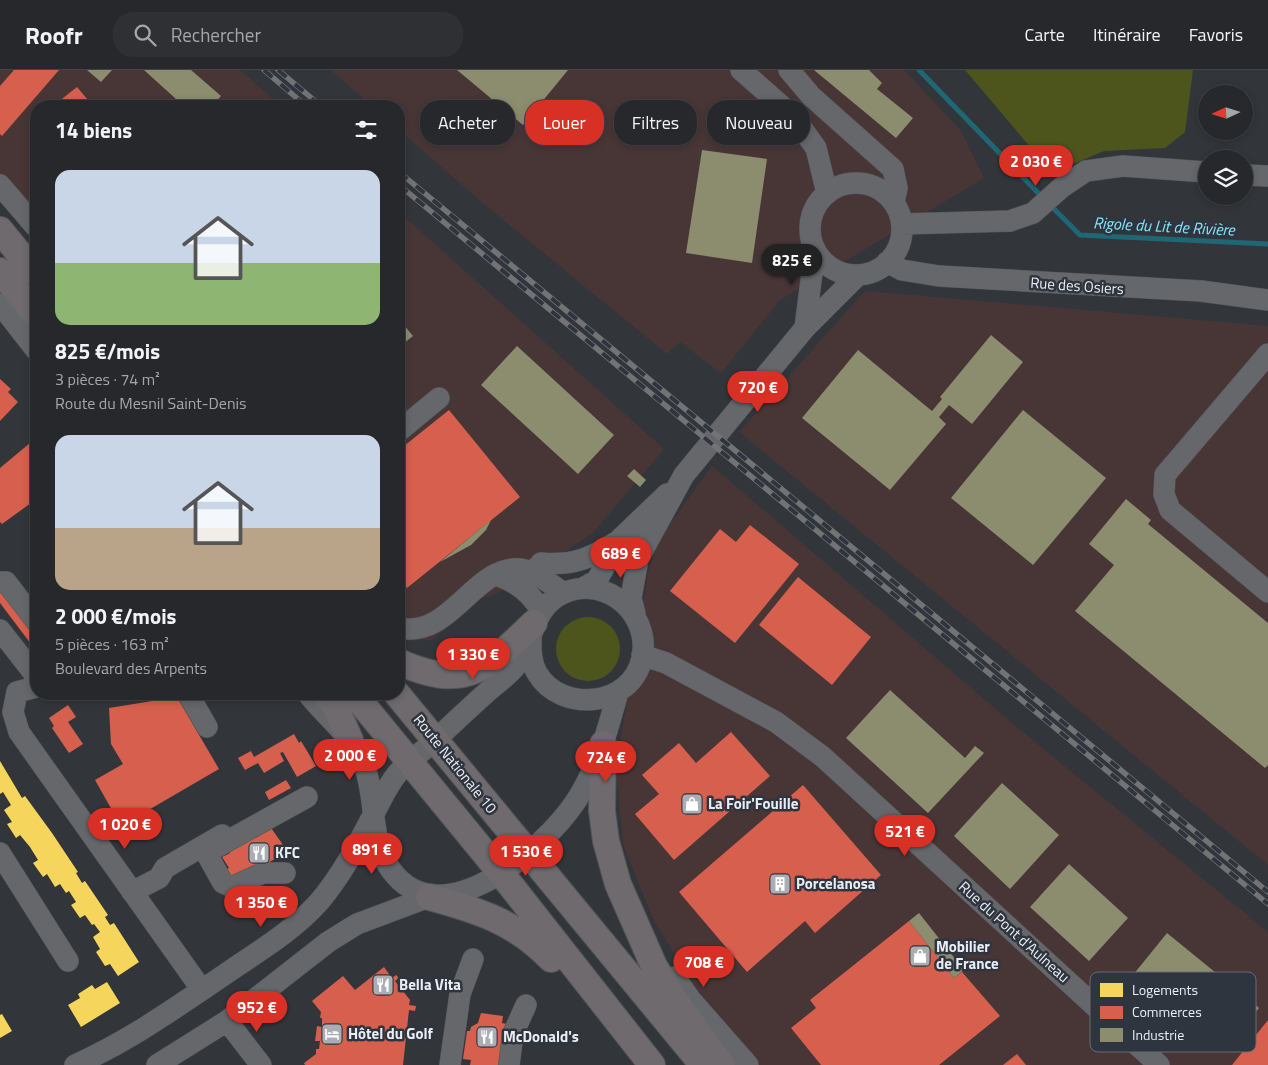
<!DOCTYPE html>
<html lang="fr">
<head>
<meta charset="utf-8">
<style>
  body { margin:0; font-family:"Titillium Web",sans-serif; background:#2e3034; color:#f1f3f6; height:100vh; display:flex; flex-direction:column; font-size:19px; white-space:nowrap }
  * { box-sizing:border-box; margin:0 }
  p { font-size:16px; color:#a4a6a9 }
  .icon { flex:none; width:28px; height:28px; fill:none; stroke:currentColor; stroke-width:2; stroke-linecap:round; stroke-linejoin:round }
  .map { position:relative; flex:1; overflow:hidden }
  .drawer { position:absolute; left:30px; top:30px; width:375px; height:600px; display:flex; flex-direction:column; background:#26282c; border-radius:20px; box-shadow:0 2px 8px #0003,0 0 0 1px #424448 }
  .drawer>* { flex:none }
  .hud { position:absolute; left:420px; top:30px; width:475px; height:45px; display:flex; gap:10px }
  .needle { width:32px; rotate:266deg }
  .controls { position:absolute; left:1198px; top:15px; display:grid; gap:10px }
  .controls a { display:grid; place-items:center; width:55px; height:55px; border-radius:50%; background:#26282c; box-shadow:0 2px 8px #0003,0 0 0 1px #424448; font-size:25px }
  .price { position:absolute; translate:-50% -42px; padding:0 11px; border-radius:18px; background:#d93025; color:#fff; font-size:16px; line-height:32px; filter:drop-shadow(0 1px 2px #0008) }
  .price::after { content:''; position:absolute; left:50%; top:30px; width:15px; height:11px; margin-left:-8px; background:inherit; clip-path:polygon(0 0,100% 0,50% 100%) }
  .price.active { background:#222; color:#fff }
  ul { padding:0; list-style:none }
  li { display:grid; align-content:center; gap:10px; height:265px; padding:0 25px }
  li span { display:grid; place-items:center; height:155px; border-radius:15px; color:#555 }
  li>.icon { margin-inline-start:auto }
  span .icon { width:90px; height:90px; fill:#fffc; stroke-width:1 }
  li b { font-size:21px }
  h2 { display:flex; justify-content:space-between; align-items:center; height:60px; padding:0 25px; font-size:21px }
  .chip { padding:0 18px; border-radius:20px; background:#26282c; box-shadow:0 2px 8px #0003,0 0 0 1px #424448; font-size:18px; line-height:45px }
  .chip.active { background:#d93025; color:#fff }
  header { display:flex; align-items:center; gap:30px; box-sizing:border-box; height:70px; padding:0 25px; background:#26282c; border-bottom:1px solid #424448 }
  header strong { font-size:24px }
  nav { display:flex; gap:28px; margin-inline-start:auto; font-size:18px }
  .search { width:350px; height:45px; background:#2e3034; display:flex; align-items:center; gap:12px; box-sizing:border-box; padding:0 18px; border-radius:20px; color:#a4a6a9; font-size:19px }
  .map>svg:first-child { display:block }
  .industrial { fill:#483637 }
  .green { fill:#4d551d }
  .homes { fill:#f6d55c }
  .shops { fill:#d6604d }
  .industry { fill:#8c8c6e }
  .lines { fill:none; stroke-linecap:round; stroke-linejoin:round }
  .stream { stroke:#1f6774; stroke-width:5 }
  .minor-casing { stroke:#515458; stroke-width:22 }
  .major-casing { stroke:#515458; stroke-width:28 }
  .minor { stroke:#65676b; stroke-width:21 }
  .major { stroke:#6e6a6d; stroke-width:26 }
  .rail-casing { stroke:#717377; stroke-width:5.5 }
  .rail { stroke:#2f353e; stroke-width:4; stroke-dasharray:11; stroke-linecap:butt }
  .labels { text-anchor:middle; stroke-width:5; stroke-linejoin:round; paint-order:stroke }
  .street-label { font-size:15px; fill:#eaeef4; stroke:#2f353e }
  .poi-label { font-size:15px; font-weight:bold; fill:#eaeef4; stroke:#2f353e; text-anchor:start }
  .water-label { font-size:16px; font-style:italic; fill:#86e5f9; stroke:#2f353e }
  .key { fill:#2f353e; stroke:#676c75; stroke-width:1 }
  .key-label { font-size:14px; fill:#eaeef4 }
</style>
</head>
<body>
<header>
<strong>Roofr</strong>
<div class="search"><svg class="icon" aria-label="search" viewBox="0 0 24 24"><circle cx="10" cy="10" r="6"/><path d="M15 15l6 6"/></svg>Rechercher</div>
<nav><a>Carte</a><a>Itinéraire</a><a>Favoris</a></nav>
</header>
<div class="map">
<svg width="1268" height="995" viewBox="0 0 1268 995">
  <rect width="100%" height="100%" fill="#32363a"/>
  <path class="industrial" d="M0 0H240L281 36H36V171L0 128Z
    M331 0H904L961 61 984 108 780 230 721 303 680 272 667 284 484 134 399 60V36H372Z
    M399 142 664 379 592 464 496 524 482 528 432 570 399 571Z
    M865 221 1268 256V795L739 362Z
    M712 396 1019 659 1268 862V995H743L654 851 623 774 616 698 652 479Z"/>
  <path class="green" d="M965 0H1193L1185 62 1165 78 1104 81 1066 97 1037 85Z
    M556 579a32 32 0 1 1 64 0a32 32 0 1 1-64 0Z"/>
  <path class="homes" d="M0 691 22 728 25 726 52 763 78 802 76 803 82 813 85 811 108 845 105 847 110 855 114 853 139 892 118 906 110 894 105 896 96 882 100 879 93 867 100 862 94 854 92 855 85 845 80 848 71 835 76 832 69 821 66 823 60 814 55 817 47 804 43 807 33 793 38 790 30 777 20 765 16 768 7 754 12 752 4 740 11 735 3 722 0 724Z
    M107 912 120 933 81 957 68 935 80 928 78 924 92 915 95 919Z
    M2 944 12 961 0 968V945Z"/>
  <path class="shops" d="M14 0H59L2 66 0 64V16Z
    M77 17 93 36H53Z
    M0 309 11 319 8 322 18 332 0 351Z
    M449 340 520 427 407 518 399 508V380Z
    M36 368V441L31 433 2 454 0 452V398Z
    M750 455 799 494 735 573 670 521 720 459 736 472Z
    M798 507 871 567 832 615 759 555Z
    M0 522 36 554 34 578 0 533Z
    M177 627 219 699 121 756 95 710 123 694 111 674 109 638Z
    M68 635 76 647 68 652 83 674 69 683 52 658 54 656 49 648Z
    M731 662 770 706 674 790 635 744 659 724 642 705 679 673 696 693Z
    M294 664 299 673 301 671 316 696 297 707 283 682 280 683 284 691 264 703 258 693 245 700 238 688 251 681 254 687Z
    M286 710 291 718 269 730 265 722Z
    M803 715 881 805 815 863 805 851 747 902 679 822Z
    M269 755 288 782 236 810 223 801 229 798 222 787 230 783 228 779Z
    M909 851 954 908 962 902 1000 946 939 995H821L791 958 816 938 810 930Z
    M384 897 392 908 396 905 399 908 395 911 410 930 409 935 416 936 415 941 409 940 403 995H305L304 993 316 984V979H319L320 971H315L317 956 322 957V948H320L321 942 312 931 343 906 355 920Z
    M481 943 503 946 502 953 511 955 509 995H470L471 990 463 989 467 961H470L471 957 478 953Z
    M1268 950V995H1232Z
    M1017 984 1026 995H1003Z"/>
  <path class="industry" d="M87 0H112L101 12Z
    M144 0H191L221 26 212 36H170L176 29Z
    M457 0H568L523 55Z
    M814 0H869L882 13 877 19 913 48 896 68Z
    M702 80 767 89 752 193 686 183Z
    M399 249 413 266 399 277Z
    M991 265 1023 292 972 354 949 335 939 347 946 354 890 420 802 348 858 280 932 341 942 329 940 327Z
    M517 276 614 365 578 404 481 315Z
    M1023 340 1106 408 1033 495 951 428Z
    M634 399 646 410 640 417 627 406Z
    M1126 429 1151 450 1148 454 1268 553V695L1265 698 1075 541 1114 495 1089 474Z
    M491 450 486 460 471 475 440 492Z
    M890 620 965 688 975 676 984 683 928 743 846 668Z
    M1002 713 1059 765 1010 819 954 766Z
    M1069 794 1128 848 1089 891 1030 837Z
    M919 843 964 900 954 908 909 851Z
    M1167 863 1259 938 1225 978 1133 905Z"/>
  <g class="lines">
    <path class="stream" d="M919 0 1043 128
      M1049 134 1080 165 1268 174"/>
    <g class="minor-casing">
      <path id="minor" d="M741 0 793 46 816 78 827 123
        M789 0 811 26 893 99 897 118 894 132
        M1244 105 1268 106
        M810 159a46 46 0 1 1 92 0a46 46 0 1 1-92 0Z
        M0 115 36 157
        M902 154 1010 151 1033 143 1062 117 1086 101 1123 96 1206 102
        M887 192 902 200 939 206 1201 221 1268 230
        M0 234 36 280
        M805 258 815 179
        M1268 284 1165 405 1164 424 1170 440 1268 522
        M399 361 439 328
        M532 503 541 493C574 496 591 488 618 471
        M496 505C515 511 531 523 541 541
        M0 512H6L36 551
        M583 518 597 510 620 469 667 424
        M635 544 631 528 638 489 684 405 805 258 858 205
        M399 558C451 569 474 495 520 499 536 501 551 515 564 523
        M0 560 36 606
        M642 585 666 593 776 652 823 687 1159 995
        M36 617 17 622 13 642 19 662 202 920
        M188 624 207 657
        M308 624C326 647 353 667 364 695 377 728 369 771 391 800 441 869 544 779 576 731 597 699 608 659 618 622
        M0 783 68 891
        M285 803H263L232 817 223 813 209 788 213 779 307 727
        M132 822 159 808 165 798 222 765
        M675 907 690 929 748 995
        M227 951 261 995
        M75 995C129 971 175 938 224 905 257 882 292 862 319 832 341 806 357 776 372 747 380 733 387 716 397 704 407 693 420 683 431 674 449 657 467 640 486 623 495 615 508 606 516 596 533 575 531 545 555 528 597 499 652 539 642 588 632 637 561 644 537 603 530 591 531 577 531 564
        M157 995 227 951 328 872 357 854 429 827
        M450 995 460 924 473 889
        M509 995 513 964 526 935"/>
    </g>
    <g class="major-casing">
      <path id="major" d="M0 160 36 204
        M0 201 36 245
        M399 592C466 622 487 598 534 553
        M326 624 335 636 350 670
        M354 624 501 803 652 995
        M397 624 703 995
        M603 674 602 741 606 771 618 814 654 896 678 935 722 995
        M429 827C477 840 516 852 551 889"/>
    </g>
    <use href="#minor" class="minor"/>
    <use href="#major" class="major"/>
    <g class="rail-casing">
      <path id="rail" d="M264 0 306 36
        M278 0 321 36
        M399 102 1268 822
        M399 115 1268 834"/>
    </g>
    <use href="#rail" class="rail"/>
  </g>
  <defs>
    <g id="shop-square" transform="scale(1.125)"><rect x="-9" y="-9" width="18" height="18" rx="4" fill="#aaaeb3" stroke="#2f353e"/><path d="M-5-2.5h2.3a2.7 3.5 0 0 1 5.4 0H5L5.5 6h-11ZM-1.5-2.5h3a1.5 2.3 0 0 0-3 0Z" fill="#fff"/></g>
    <g id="restaurant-square" transform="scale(1.125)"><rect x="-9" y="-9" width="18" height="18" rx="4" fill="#aaaeb3" stroke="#2f353e"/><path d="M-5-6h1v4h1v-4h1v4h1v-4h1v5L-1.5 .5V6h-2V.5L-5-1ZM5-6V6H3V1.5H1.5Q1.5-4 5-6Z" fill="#fff"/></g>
    <g id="building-square" transform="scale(1.125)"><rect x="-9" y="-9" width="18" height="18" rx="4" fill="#aaaeb3" stroke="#2f353e"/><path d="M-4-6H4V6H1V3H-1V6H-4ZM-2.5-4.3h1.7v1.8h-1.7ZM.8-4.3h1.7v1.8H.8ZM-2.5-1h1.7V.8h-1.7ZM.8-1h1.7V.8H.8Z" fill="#fff"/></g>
    <g id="hotel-square" transform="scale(1.125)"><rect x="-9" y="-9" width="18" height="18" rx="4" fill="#aaaeb3" stroke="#2f353e"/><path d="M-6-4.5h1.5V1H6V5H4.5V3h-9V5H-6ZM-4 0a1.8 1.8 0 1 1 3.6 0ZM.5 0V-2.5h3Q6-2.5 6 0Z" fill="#fff"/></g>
  </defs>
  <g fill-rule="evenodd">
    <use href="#shop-square" x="692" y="734"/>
    <use href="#restaurant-square" x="259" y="783"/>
    <use href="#building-square" x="780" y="814"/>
    <use href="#shop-square" x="920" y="886"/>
    <use href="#restaurant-square" x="383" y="915"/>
    <use href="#hotel-square" x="332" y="964"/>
    <use href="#restaurant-square" x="487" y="967"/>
  </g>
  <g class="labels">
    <g class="street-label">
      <text transform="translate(1077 216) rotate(4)" y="5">Rue des Osiers</text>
      <text transform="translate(455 694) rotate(51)" y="5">Route Nationale 10</text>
      <text transform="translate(1014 862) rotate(42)" y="5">Rue du Pont d'Aulneau</text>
    </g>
    <g class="poi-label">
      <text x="708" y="739">La Foir'Fouille</text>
      <text x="275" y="788">KFC</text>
      <text x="796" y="819">Porcelanosa</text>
      <text x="936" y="882">Mobilier<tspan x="936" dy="17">de France</tspan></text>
      <text x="399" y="920">Bella Vita</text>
      <text x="348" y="969">Hôtel du Golf</text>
      <text x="503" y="972">McDonald's</text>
    </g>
    <g class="water-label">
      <text transform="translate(1164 156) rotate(3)" y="6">Rigole du Lit de Rivière</text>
    </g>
  </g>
  <rect x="1090" y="902" width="166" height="80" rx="8" class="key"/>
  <rect x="1100" y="913" width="23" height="14" fill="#f6d55c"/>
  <rect x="1100" y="936" width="23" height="13" fill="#d6604d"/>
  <rect x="1100" y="958" width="23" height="14" fill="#8c8c6e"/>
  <g class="key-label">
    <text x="1132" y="925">Logements</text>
    <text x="1132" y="947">Commerces</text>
    <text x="1132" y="970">Industrie</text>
  </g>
</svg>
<div class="controls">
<a><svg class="needle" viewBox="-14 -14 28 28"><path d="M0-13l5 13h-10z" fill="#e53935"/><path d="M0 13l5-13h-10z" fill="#a4a6a9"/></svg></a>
<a><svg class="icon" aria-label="layers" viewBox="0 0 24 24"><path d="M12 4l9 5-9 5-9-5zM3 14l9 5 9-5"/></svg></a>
</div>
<b class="price" style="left:1036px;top:117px">2 030 €</b>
<b class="price active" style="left:792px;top:216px">825 €</b>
<b class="price" style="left:758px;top:343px">720 €</b>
<b class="price" style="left:621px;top:509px">689 €</b>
<b class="price" style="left:473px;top:610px">1 330 €</b>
<b class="price" style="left:350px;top:711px">2 000 €</b>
<b class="price" style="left:606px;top:713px">724 €</b>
<b class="price" style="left:125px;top:780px">1 020 €</b>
<b class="price" style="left:905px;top:787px">521 €</b>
<b class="price" style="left:372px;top:805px">891 €</b>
<b class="price" style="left:526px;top:807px">1 530 €</b>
<b class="price" style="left:261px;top:858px">1 350 €</b>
<b class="price" style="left:704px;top:918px">708 €</b>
<b class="price" style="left:257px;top:963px">952 €</b>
<div class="hud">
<a class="chip">Acheter</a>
<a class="chip active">Louer</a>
<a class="chip">Filtres</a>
<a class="chip">Nouveau</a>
</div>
<section class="drawer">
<h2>14 biens<svg class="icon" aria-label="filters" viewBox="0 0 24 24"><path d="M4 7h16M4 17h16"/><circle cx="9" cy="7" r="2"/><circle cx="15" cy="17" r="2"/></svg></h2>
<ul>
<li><span style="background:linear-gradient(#c9d6e8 60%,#8fb573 0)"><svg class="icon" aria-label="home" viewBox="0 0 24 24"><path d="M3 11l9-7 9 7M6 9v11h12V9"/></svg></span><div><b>825 €/mois</b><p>3 pièces · 74 m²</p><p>Route du Mesnil Saint-Denis</p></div></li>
<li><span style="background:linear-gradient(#c9d6e8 60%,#b9a48a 0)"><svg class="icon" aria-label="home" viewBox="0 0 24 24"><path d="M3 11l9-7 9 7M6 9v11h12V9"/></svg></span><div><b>2 000 €/mois</b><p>5 pièces · 163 m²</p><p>Boulevard des Arpents</p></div></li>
</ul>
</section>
</div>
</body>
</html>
